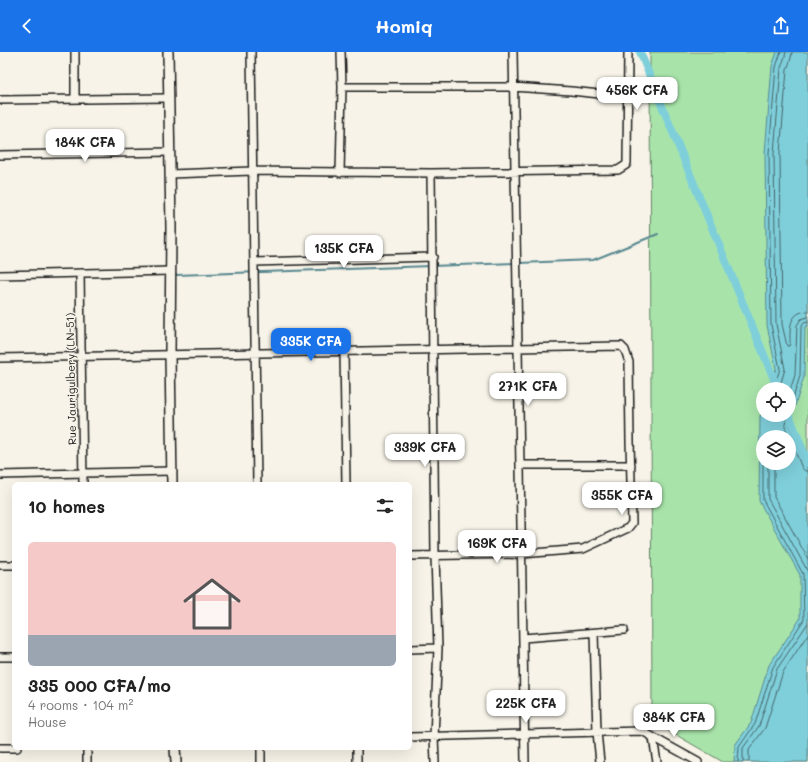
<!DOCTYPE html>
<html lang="en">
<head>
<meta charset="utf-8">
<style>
  body { margin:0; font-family:Mali,sans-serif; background:#f2f2f2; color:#222; height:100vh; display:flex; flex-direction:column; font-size:15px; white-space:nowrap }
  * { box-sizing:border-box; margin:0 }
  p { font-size:13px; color:#767676 }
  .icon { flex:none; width:22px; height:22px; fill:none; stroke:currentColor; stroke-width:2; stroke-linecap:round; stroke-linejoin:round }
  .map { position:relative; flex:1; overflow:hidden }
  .sheet { position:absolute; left:12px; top:430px; width:400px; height:268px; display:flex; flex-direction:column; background:#fff; border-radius:6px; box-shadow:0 4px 16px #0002 }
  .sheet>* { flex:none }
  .tools { position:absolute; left:756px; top:330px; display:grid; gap:8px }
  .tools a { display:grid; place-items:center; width:40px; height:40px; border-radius:50%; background:#fff; box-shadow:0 4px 16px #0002; font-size:20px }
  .price { position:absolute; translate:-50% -34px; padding:0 9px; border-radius:8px; background:#fff; color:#222; font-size:13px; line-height:26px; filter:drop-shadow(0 1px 2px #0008) }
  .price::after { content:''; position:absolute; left:50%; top:24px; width:12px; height:9px; margin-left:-6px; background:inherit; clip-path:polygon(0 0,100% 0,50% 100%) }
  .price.selected { background:#1a73e8; color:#fff }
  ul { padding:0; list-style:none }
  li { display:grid; align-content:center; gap:8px; height:212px; padding:0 16px }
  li+li { border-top:1px solid #e0e0e0 }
  li span { display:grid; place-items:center; height:124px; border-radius:6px; color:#555 }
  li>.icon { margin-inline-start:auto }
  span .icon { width:72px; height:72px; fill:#fffc; stroke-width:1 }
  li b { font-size:17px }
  h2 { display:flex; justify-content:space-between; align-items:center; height:48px; padding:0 16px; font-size:17px }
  header { display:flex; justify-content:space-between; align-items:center; height:52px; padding:0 16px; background:#1a73e8; color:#fff; font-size:18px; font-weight:700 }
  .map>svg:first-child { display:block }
  .green { fill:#a8e4aa; stroke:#628063; fill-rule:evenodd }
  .water { fill:#7fcfdb; stroke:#57878f; fill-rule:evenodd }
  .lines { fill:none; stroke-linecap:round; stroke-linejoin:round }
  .shore { stroke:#446468; stroke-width:1 }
  .stream { stroke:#57878f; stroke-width:2 }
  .canal { stroke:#7fcfdb; stroke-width:8 }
  .street-casing { stroke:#1c1c1c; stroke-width:10 }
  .secondary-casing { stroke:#1c1c1c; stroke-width:12 }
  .street { stroke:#f7f3e8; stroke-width:7 }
  .secondary { stroke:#f7f3e8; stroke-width:9 }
  .labels { text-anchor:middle; stroke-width:3; stroke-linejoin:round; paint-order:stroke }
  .street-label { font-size:11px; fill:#1c1c1c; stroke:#f7f3e8 }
</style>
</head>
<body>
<header><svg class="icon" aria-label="back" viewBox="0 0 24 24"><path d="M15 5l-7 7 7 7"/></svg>Homiq<svg class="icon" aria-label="share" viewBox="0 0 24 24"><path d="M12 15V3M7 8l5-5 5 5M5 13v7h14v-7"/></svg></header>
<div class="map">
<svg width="808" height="710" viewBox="0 0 808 710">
  <rect width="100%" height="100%" fill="#f7f3e8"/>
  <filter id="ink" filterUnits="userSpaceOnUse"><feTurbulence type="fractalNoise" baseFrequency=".025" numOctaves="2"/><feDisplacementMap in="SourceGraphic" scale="8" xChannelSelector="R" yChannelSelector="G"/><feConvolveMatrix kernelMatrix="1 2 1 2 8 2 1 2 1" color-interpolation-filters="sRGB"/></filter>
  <g filter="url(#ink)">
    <path class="green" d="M650 0H808V710H723L652 669ZM763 337H789V363H763ZM763 385H789V411H763Z"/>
    <path class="water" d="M777 0H808V274L805 275 804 325 789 373 808 419V710H734L735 693 751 671 769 613 800 567V523L759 449 760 364 763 355V363H789V337H769L776 317 767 273 765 101 772 14ZM763 385H789V411H763Z"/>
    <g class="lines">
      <path class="shore" d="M792 0 791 6 787 18 780 101 782 272 787 294H789L790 292C790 277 788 260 808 259
        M773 337 780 317 771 273 769 101 776 15 781 0
        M779 337 785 317 776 272 774 101 781 16 785 4 786 0
        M789 342 795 323 797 273 801 267 808 265
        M789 359 800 324 801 275 804 271 808 270
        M788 363 785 372V375L802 416 805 419H808
        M768 411V447L808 520
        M774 411V445L808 507
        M738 710 739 695 755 672 773 615 803 569 804 567 803 522 763 448V411
        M743 710V696L759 674 777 617 808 571
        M749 710V698L765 676 783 620 808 582"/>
      <path class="stream" d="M519 211 593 208 658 182
        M176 223 515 211"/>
      <path class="canal" d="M640 0 778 337
        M789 363 808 411"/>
      <g class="street-casing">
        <path id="street" d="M75 0V47
          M251 0 257 432
          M513 0 525 710
          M342 35H513L571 39 628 45
          M0 48 168 46
          M0 103 169 100
          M340 121 342 35 341 0
          M431 121 435 504 438 596 434 684 435 710
          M170 122 252 119 431 121 618 118 626 113 627 111 628 0
          M254 210 433 205
          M80 221 83 432
          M0 223 171 219
          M344 299 346 432
          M0 306 621 294 625 298 629 310 630 389 632 471 628 476 583 497 521 502 410 504
          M520 413H631
          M0 423 171 419
          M0 513H14
          M594 581 597 680 600 710
          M523 586 624 578
          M410 597 438 596
          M0 605H14
          M410 685 642 679 698 710
          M653 686 657 710
          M0 696H17
          M87 696V710
          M261 696V710
          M357 696V710"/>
      </g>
      <g class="secondary-casing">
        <path id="secondary" d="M168 0 171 176 170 303 172 432
          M175 696 176 710"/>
      </g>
      <use href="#street" class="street"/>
      <use href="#secondary" class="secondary"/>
    </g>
  </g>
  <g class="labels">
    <g class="street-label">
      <text transform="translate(71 327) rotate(-91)" y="4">Rue Jaurigulbery (LN-51)</text>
    </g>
  </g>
</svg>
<div class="tools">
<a><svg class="icon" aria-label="locate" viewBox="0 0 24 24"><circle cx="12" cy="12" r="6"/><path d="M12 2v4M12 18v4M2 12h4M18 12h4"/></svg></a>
<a><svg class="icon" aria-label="layers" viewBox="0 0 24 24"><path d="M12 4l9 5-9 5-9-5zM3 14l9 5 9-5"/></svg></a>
</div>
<b class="price" style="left:637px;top:59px">456K CFA</b>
<b class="price" style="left:85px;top:111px">184K CFA</b>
<b class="price" style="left:344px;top:217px">135K CFA</b>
<b class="price selected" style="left:311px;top:310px">335K CFA</b>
<b class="price" style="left:528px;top:355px">271K CFA</b>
<b class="price" style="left:425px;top:416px">339K CFA</b>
<b class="price" style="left:622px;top:464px">355K CFA</b>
<b class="price" style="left:497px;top:512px">169K CFA</b>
<b class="price" style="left:526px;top:672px">225K CFA</b>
<b class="price" style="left:674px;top:686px">384K CFA</b>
<section class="sheet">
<h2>10 homes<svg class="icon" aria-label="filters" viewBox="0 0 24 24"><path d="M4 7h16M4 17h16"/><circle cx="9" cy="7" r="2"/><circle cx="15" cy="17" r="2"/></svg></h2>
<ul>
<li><span style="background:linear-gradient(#f6c9c9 75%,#9aa5b1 0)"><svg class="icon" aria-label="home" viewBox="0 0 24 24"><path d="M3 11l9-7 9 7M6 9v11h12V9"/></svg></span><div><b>335 000 CFA/mo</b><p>4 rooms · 104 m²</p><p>House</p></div></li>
</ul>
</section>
</div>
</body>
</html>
